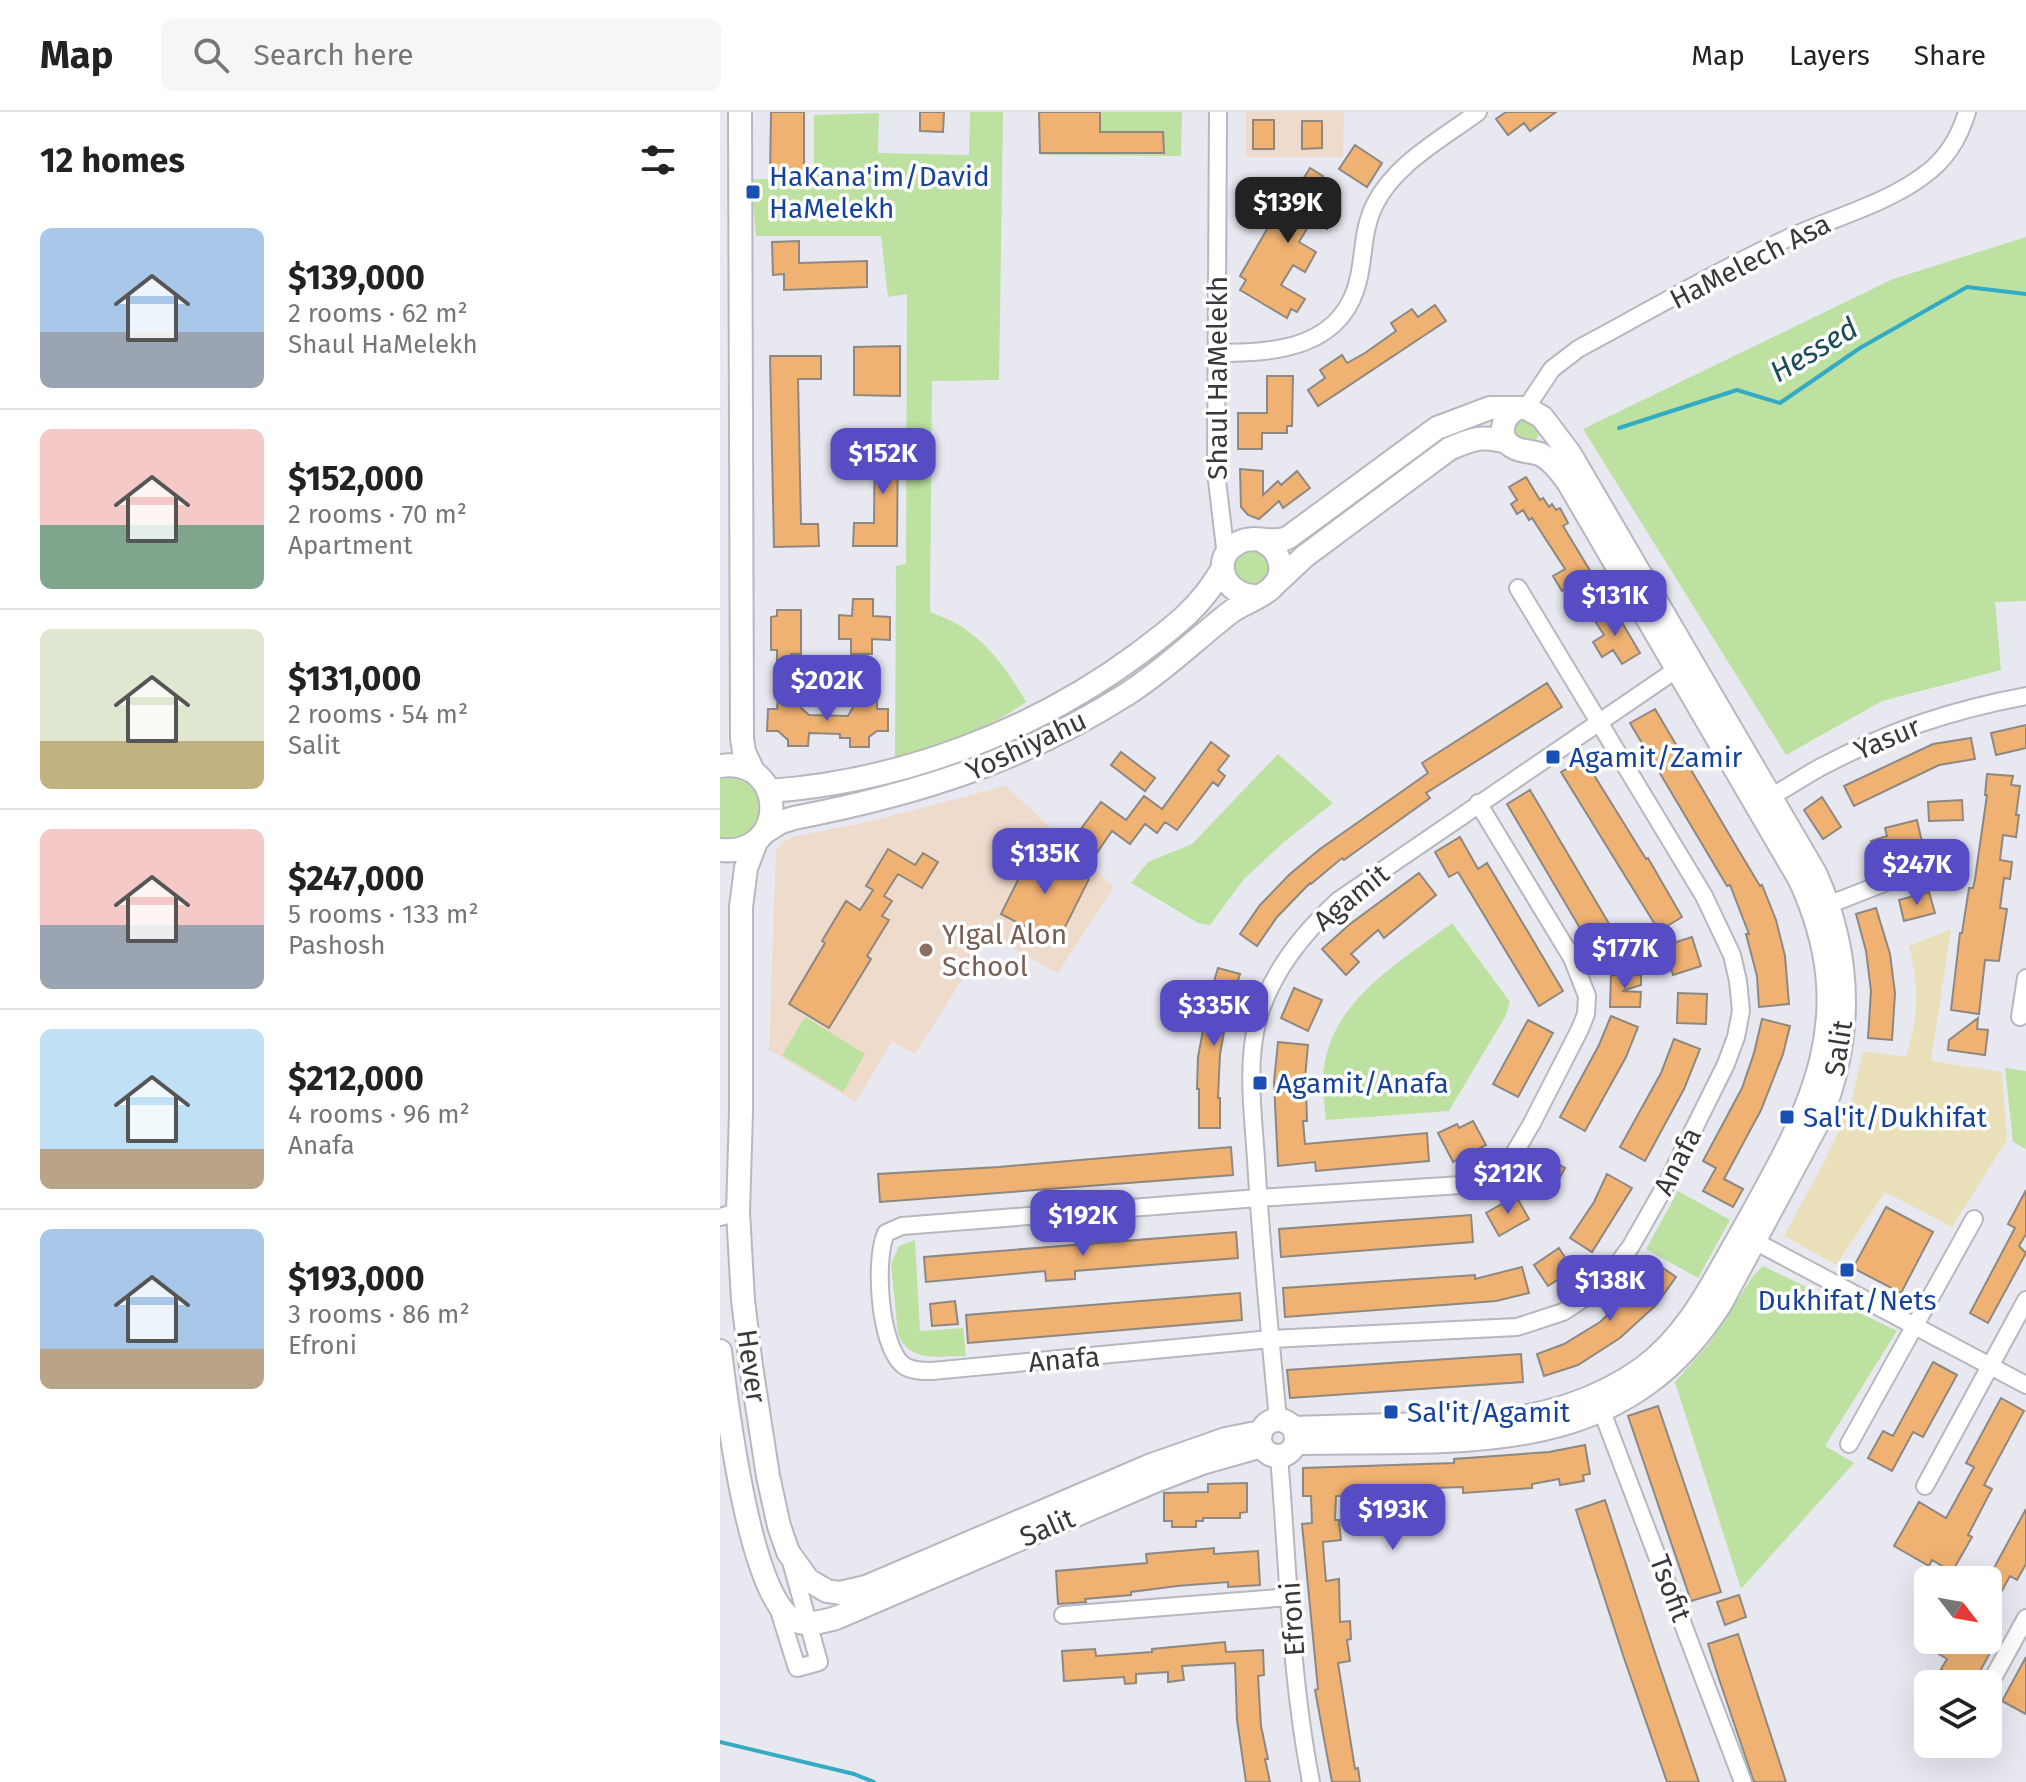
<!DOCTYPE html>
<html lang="en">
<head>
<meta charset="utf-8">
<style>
  body { margin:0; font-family:"Fira Sans",sans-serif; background:#f6f6f6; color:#222; height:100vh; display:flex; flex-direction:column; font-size:30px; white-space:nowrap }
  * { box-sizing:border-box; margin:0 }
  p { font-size:26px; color:#767676 }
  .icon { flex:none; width:44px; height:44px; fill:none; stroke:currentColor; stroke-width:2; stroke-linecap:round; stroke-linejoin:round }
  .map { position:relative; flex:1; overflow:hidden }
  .details { display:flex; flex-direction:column; background:#fff; width:720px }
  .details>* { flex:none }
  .needle { width:52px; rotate:121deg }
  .buttons { position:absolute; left:1194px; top:1454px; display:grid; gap:16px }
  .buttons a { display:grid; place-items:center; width:88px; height:88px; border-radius:12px; background:#fff; box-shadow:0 8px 32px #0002; font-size:40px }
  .price { position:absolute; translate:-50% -68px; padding:0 18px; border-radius:16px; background:#564cc4; color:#fff; font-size:26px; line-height:52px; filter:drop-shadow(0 2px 4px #0008) }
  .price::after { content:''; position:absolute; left:50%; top:48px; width:24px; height:18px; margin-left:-12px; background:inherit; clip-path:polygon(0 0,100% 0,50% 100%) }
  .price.current { background:#222; color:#fff }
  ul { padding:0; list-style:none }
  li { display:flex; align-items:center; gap:24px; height:200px; padding:0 40px }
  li+li { border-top:2px solid #e0e0e0 }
  li span { display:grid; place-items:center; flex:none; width:224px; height:160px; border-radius:12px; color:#555 }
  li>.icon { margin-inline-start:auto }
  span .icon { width:96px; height:96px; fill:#fffc; stroke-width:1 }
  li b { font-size:34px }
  h2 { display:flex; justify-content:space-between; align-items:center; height:96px; padding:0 40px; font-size:34px }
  header { display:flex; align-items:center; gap:48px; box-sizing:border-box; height:112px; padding:0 40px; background:#fff; border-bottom:2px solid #e0e0e0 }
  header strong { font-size:38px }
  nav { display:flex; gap:44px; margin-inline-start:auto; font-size:28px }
  .search { width:560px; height:72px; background:#f6f6f6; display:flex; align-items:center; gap:20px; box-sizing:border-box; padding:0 28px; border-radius:12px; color:#767676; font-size:30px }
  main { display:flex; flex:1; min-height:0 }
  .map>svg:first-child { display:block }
  .education { fill:#efdbcc }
  .green { fill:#bde1a1 }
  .sand { fill:#e9e0ba }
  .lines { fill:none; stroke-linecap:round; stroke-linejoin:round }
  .stream { stroke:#33abc5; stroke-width:4 }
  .building { fill:#efb272; stroke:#8f8881; stroke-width:2 }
  .minor-casing { stroke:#b7b7c0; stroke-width:20 }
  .tertiary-casing { stroke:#b7b7c0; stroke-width:26 }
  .minor { stroke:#fff; stroke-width:16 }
  .tertiary { stroke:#fff; stroke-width:22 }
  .transit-dot { fill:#1a4fb4; stroke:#fff; stroke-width:3 }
  .education-dot { fill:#8d6e63; stroke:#fff; stroke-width:3 }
  .labels { text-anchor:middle; stroke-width:7; stroke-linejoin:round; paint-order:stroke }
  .transit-label { font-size:28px; fill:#164399; stroke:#fff; text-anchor:start }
  .street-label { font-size:28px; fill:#39393c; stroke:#fff }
  .education-label { font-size:28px; fill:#785e54; stroke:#fff; text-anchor:start }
  .water-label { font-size:30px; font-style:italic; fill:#1a4c57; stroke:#fff }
</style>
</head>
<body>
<header>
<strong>Map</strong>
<div class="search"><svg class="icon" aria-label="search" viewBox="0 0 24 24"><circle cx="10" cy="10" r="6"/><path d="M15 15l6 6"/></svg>Search here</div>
<nav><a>Map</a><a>Layers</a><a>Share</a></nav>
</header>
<main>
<section class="details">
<h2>12 homes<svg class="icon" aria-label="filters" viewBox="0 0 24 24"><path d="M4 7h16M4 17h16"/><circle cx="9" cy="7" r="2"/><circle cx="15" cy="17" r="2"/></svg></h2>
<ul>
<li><span style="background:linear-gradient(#a9c7e8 65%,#9aa5b1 0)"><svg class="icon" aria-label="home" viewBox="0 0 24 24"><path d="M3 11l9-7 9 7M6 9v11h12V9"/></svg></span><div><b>$139,000</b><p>2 rooms · 62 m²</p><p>Shaul HaMelekh</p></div></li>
<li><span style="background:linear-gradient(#f6c9c9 60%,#7fa58c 0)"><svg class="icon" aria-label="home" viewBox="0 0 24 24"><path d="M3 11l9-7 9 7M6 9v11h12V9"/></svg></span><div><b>$152,000</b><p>2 rooms · 70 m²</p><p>Apartment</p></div></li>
<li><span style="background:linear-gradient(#dfe7d0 70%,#c2b280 0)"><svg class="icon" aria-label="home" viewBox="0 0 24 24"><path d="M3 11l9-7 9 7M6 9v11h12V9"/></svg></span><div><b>$131,000</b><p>2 rooms · 54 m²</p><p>Salit</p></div></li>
<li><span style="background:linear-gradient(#f6c9c9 60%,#9aa5b1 0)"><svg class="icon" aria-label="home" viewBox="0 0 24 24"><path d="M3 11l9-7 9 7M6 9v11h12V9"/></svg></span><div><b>$247,000</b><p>5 rooms · 133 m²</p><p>Pashosh</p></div></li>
<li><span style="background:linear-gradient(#bfe0f5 75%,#b9a48a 0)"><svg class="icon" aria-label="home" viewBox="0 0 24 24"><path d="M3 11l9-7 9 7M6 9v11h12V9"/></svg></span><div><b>$212,000</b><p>4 rooms · 96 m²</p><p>Anafa</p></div></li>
<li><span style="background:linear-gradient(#a9c7e8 75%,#b9a48a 0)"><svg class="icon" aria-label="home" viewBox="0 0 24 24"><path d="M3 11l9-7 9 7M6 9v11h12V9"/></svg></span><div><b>$193,000</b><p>3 rooms · 86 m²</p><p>Efroni</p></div></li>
</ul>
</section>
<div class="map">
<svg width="1306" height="1670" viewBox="0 0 1306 1670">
  <rect width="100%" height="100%" fill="#e8e8f1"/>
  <path class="education" d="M526 0H624L623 45H526Z
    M286 674 394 775 338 861 270 824 195 942 172 929 136 990 49 938 56 739 63 730 75 724 143 711Z"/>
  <path class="green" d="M250 0H283L279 268 212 269 210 497 211 501C256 514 284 551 306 590 267 618 219 633 175 649L176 454 186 452 187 182 168 185 161 124H36L31 67 94 68V3L159 1 158 41 249 43Z
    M321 0H462L461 44 321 43Z
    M1306 125V489L1275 490 1281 558 1162 589 1066 643 863 317 1173 167Z
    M796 303 820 315 818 325 811 331H797L789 311Z
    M514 456a17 17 0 1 1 34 0a17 17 0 1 1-34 0Z
    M558 642 613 691 565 729 524 767 490 813 478 811 411 771 428 750 472 732Z
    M13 666C34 671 50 691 38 713 35 717 26 723 22 726L0 727V667Z
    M732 811 790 890 785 905 729 999 606 1008C605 994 602 979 603 965 607 890 679 851 732 811Z
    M85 905 145 942 123 980 62 943Z
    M1285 956 1306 959V1037L1293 1030Z
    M958 1079 1010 1108 978 1166 926 1137Z
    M195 1128 200 1219 243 1216 246 1244C220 1244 189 1251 178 1222L171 1152 179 1134Z
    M1043 1154 1177 1219 1105 1334 1134 1351 1021 1477 955 1270 989 1232 1033 1164Z"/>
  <path class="sand" d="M1231 817 1211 949 1282 960 1287 1028 1232 1115 1165 1080 1116 1153 1064 1124 1106 1046 1131 992 1143 939 1186 945C1199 903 1199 876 1189 834Z"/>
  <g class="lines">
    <path class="stream" d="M899 316 1017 278 1060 291 1140 236 1247 175 1306 182
      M0 1630 134 1662 154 1670"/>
  </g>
  <path class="building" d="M51 0H84V65H50Z
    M200 0H224L223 20 200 19Z
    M319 0H380V20H443L444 41H320Z
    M786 0H836L810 19 804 11 788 23 776 7Z
    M533 8H554V37H533Z
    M582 9H602V36L582 37Z
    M635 33 662 51 647 75 619 57Z
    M590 56 603 64V83L620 94 607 117 592 108 579 130 596 140 585 160 573 153 561 173 585 187 577 200 571 197 567 206 520 178 526 168 520 164 550 112 556 116 568 95 558 89 571 66 580 72Z
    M79 129V151L147 149V175L64 178V162L53 163 52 130Z
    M715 193 726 209 598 294 588 278 605 266 600 258 622 243 627 251 645 241 676 219 671 211 692 197 698 205Z
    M180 234V284L134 283V235Z
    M50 244H101V267H78L81 412H98L99 434 54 435Z
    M547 264H573L572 314H567V321H542V337H518V301H547Z
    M155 320H178L177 434H133L134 411H154Z
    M520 357 543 359V383L558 369 561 373 577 359 590 376 563 396 559 389 539 407 528 403 521 395Z
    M806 365 820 388 823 386 829 395 832 392 836 398 840 396 848 411 843 414 880 475 862 487 853 472 842 479 833 464 845 457 812 406 809 408 803 398 797 402 791 392 797 388 789 375Z
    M133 487H153V504L170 505V528L152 527V542H131V527H119V503L132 504Z
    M894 497 920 541 902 552 893 538 882 545 873 530 884 523 875 509Z
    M57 498H81V542H71V548H57V538H51V505L57 504Z
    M827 571 842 595 706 681 710 686 624 748 622 746 591 772 590 771 557 805 537 834 520 822 540 793 570 762 600 737 708 661 702 651Z
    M58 585H79V594L89 603 128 604 133 595 134 589H157V597H168V619H157L149 625V635H130V626H120V622L89 621 88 634H68V628L58 619H47L48 597H57Z
    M935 597 1016 734 1040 774 1042 773 1056 808 1065 844 1069 892 1039 895 1037 864 1026 822H1029L1010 773 1007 774 910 611Z
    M1306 613V636L1276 643 1271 621Z
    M1251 626 1255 647 1219 653 1134 694 1124 674 1213 632Z
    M491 630 509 644 498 658 505 664 498 674 493 670 457 718 445 710 437 721 425 712 410 732 392 719 376 742 354 726 381 690 406 708 424 684 442 697Z
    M401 640 435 666 425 679 391 653Z
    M864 647 926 747 928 746 962 805 939 819 841 660Z
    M1267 662 1293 664 1291 673 1300 674 1296 703H1299L1296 725 1283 723 1280 748 1292 750 1290 767 1284 766 1280 796 1287 797 1279 849 1265 848 1259 902 1231 898 1240 821H1242L1249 776H1253L1255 767 1267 683H1265Z
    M810 678 891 815 895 812 908 837 881 852 787 692Z
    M1102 685 1121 715 1103 727 1084 698Z
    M1242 688 1243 708 1209 709 1208 690Z
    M1197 708 1202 730 1157 741 1151 729 1167 724 1165 716Z
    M740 725 758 757 767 751 843 879 819 894 738 760 729 765 715 740Z
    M168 737 195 753 203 741 218 750 202 776 178 762 164 784 172 789 162 804 169 808 147 844 151 847 109 916 69 892 105 831 102 829 126 789 140 798 153 778 146 774Z
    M313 738 369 767 337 831 281 802Z
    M699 761 716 783 664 826 658 818 631 842 639 850 626 863 602 837 630 812Z
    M1209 780 1215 801 1184 809 1179 788Z
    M1156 796 1170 842 1175 881 1172 928 1148 926 1151 879 1146 839 1136 802Z
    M972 825 981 854 953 863 944 834Z
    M498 856 520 862 511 892H509L500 942 498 986H500V1016H479V977H477L478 945 489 886Z
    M891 863H921V873L902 879 921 880 920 895H890Z
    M574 876 602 888 588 919 561 906Z
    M958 881 987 882 986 912 957 911Z
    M891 904 918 915 906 945 865 1019 840 1005 879 933Z
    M1258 906 1257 917 1268 918 1265 943 1228 938 1229 928Z
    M1042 907 1070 914 1063 942 1041 998 1004 1067 1023 1077 1013 1095 983 1079 996 1056 983 1049 1022 976 1034 941Z
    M808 908 833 921 798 985 773 972Z
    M954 927 980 937 964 977 925 1049 900 1035 941 961Z
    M558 930 588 933 584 977H586L587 1009H583L585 1032 707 1021 709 1049 596 1059 595 1050 558 1054 554 970Z
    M753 1009 766 1033 733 1050 718 1021 737 1012 739 1016Z
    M511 1035 513 1063 160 1090 158 1062 279 1055Z
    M821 1042 845 1056 830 1083 806 1070Z
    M887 1062 912 1076 872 1140 850 1126 874 1090Z
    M1306 1078V1122L1299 1134 1306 1141 1268 1211 1250 1201 1295 1116 1288 1112Z
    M796 1084 809 1107 779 1124 766 1101Z
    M1166 1095 1213 1120 1181 1181 1133 1156Z
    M751 1103 753 1130 561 1145 559 1117Z
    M516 1120 518 1146 355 1159V1167L326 1169 325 1159 206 1170 204 1145Z
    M839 1136 853 1158 828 1174 814 1153Z
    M933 1149 956 1165 936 1193 900 1226 858 1253 824 1264 817 1242 844 1232 880 1210 910 1182Z
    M802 1155 809 1181 776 1189 565 1205 563 1176 755 1163V1167Z
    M520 1181 522 1208 248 1231 246 1203Z
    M235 1189 238 1212 212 1214 210 1192Z
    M801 1242 803 1270 570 1286 567 1258Z
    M1213 1250 1237 1263 1203 1325 1193 1320 1172 1359 1148 1346 1163 1319 1173 1324Z
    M1281 1286 1304 1299 1264 1373 1272 1377 1248 1423 1252 1425 1232 1460 1212 1448 1209 1454 1174 1434 1199 1390 1226 1406 1254 1355 1246 1351Z
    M938 1294 1001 1480 971 1489 908 1304Z
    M865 1333 870 1362 863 1363 864 1369 840 1373 839 1367 812 1372V1376L743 1381V1375L714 1376V1380H707V1386L639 1388V1384H616L615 1408H619L621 1428 603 1430 604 1446 606 1469 619 1467 620 1510 630 1509 631 1527 627 1528 630 1549 618 1551 635 1657 638 1656 640 1670H612L595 1578 598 1577 582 1412 592 1411 591 1384H583V1356L734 1351V1347L829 1340Z
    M527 1371V1400L520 1401V1406H483V1409H476V1415H452V1409H444V1381L488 1380V1372Z
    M885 1388 936 1544 979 1670H947L904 1546 856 1398Z
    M1306 1397V1452L1297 1468 1290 1464 1268 1504V1467Z
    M494 1436V1442L538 1439 540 1473 508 1475V1470L457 1474 411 1480V1483L365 1487 366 1490 338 1492 336 1459 427 1451 426 1442Z
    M1019 1483 1026 1505 1005 1513 997 1490Z
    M1018 1522 1031 1562 1066 1670H1034L998 1564 988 1532Z
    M1221 1528H1277L1253 1572H1248L1221 1557 1227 1547 1214 1539Z
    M505 1530 506 1540 543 1538 544 1563 538 1564 541 1614 548 1647H545L550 1670H526L517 1608 515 1551 462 1554 464 1568 448 1570V1560L416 1562V1571L405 1572 404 1565 344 1569 342 1539 375 1537 376 1544 432 1540V1537Z
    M1306 1545V1602L1282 1589Z"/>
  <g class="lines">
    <g class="minor-casing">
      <path id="minor" d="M498 0 496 360 506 444
        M496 241C555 241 624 237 639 165 644 141 643 117 654 94 674 52 722 27 758 0
        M806 296 832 257 858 237C926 201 994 160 1064 128 1107 108 1166 92 1203 64 1226 48 1239 27 1247 0
        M1042 690C1062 679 1081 666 1101 655 1169 619 1231 598 1306 584
        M758 691 852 846 867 884 866 902 860 917 812 1011 785 1057 772 1068 757 1072 538 1086 182 1114 166 1121C154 1147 159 1233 183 1253 191 1259 202 1259 212 1259L551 1227 797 1215 843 1200 869 1183 890 1162 911 1134 948 1069 1006 952 1016 925 1021 899 1018 869 1012 843 984 784 798 476
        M1098 797 1235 743
        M1300 905 1306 866
        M0 1105 18 1100
        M1025 1124 1306 1273
        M878 1289 1023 1670
        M558 1308C550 1221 541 1134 536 1047 533 1001 526 952 538 907 551 861 584 820 619 788L966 551
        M1129 1332 1254 1107
        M559 1344C568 1452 570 1563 591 1670
        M1205 1374 1306 1188
        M58 1495 77 1556 99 1550 72 1453
        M343 1503 570 1485
        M1268 1575 1306 1506"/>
    </g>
    <g class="tertiary-casing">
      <path id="tertiary" d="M20 0 22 626 24 640 33 659
        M554 473 585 444 729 337C753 327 761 323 787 330
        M538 484C504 486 488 445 520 430 536 422 553 434 569 425L717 316 770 296H806L822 305 850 342 1095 761C1131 840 1133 922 1102 1003L1001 1191C901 1351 740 1327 575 1331
        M0 654C67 644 70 745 0 738
        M49 679C179 670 313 620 418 542 454 515 481 495 503 456
        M45 720 61 710 74 706C197 682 300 650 407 582 445 558 477 526 512 499 530 487 565 479 560 452 558 440 552 434 542 429
        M36 730 26 756 21 795V1000L18 1100 23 1188 31 1254 48 1364 59 1414 68 1440 88 1468 107 1479 120 1481 146 1475 429 1354 506 1327 541 1320
        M0 1239C7 1295 28 1470 69 1505 82 1516 101 1510 116 1506L435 1369 482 1351 542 1334
        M540 1326a18 18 0 1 1 36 0a18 18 0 1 1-36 0Z
        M573 1316 771 1310C827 1303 877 1289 923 1256 970 1221 993 1170 1022 1120 1090 998 1144 908 1080 768L848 370C841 360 832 348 820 342 812 339 803 340 795 336 775 327 782 304 798 296"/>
    </g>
    <use href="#minor" class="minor"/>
    <use href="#tertiary" class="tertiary"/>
  </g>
  <g class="transit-dot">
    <rect x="25" y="72" width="16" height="16" rx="4"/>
    <rect x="825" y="637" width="16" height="16" rx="4"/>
    <rect x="532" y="963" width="16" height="16" rx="4"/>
    <rect x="1059" y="997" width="16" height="16" rx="4"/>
    <rect x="1119" y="1150" width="16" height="16" rx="4"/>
    <rect x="663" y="1292" width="16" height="16" rx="4"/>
  </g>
  <circle class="education-dot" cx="206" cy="838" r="8"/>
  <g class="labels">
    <g class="transit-label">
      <text x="49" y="74">HaKana'im/David<tspan x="49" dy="32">HaMelekh</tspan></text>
      <text x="849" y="655">Agamit/Zamir</text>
      <text x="556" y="981">Agamit/Anafa</text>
      <text x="1083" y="1015">Sal'it/Dukhifat</text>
      <text x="1127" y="1198" text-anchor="middle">Dukhifat/Nets</text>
      <text x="687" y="1310">Sal'it/Agamit</text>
    </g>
    <g class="street-label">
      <text transform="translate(1030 149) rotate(-27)" y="10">HaMelech Asa</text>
      <text transform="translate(497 266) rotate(-90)" y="10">Shaul HaMelekh</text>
      <text transform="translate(1167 626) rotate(-23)" y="10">Yasur</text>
      <text transform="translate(306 633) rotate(-25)" y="10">Yoshiyahu</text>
      <text transform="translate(631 785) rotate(-39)" y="10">Agamit</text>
      <text transform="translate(1118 936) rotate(-81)" y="10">Salit</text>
      <text transform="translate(957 1049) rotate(-63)" y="10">Anafa</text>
      <text transform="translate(344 1247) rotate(-5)" y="10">Anafa</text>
      <text transform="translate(32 1254) rotate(82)" y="10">Hever</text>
      <text transform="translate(327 1415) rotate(-23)" y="10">Salit</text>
      <text transform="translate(951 1476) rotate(69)" y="10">Tsofit</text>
      <text transform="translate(572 1507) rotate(-94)" y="10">Efroni</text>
    </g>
    <g class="education-label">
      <text x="222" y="832">YIgal Alon<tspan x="222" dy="32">School</tspan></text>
    </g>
    <g class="water-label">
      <text transform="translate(1094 238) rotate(-31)" y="10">Hessed</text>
    </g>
  </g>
</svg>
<div class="buttons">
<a><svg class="needle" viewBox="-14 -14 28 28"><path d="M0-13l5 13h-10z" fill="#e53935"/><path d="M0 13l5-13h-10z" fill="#767676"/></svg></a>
<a><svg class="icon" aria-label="layers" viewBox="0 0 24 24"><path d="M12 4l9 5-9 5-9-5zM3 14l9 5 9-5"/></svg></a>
</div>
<b class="price current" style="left:568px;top:133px">$139K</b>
<b class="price" style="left:163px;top:384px">$152K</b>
<b class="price" style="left:895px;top:526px">$131K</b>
<b class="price" style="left:107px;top:611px">$202K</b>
<b class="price" style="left:325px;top:784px">$135K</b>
<b class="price" style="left:1197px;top:795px">$247K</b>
<b class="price" style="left:905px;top:879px">$177K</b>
<b class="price" style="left:494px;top:936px">$335K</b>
<b class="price" style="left:788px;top:1104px">$212K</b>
<b class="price" style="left:363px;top:1146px">$192K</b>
<b class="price" style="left:890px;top:1211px">$138K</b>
<b class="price" style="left:673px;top:1440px">$193K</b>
</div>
</main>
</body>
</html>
